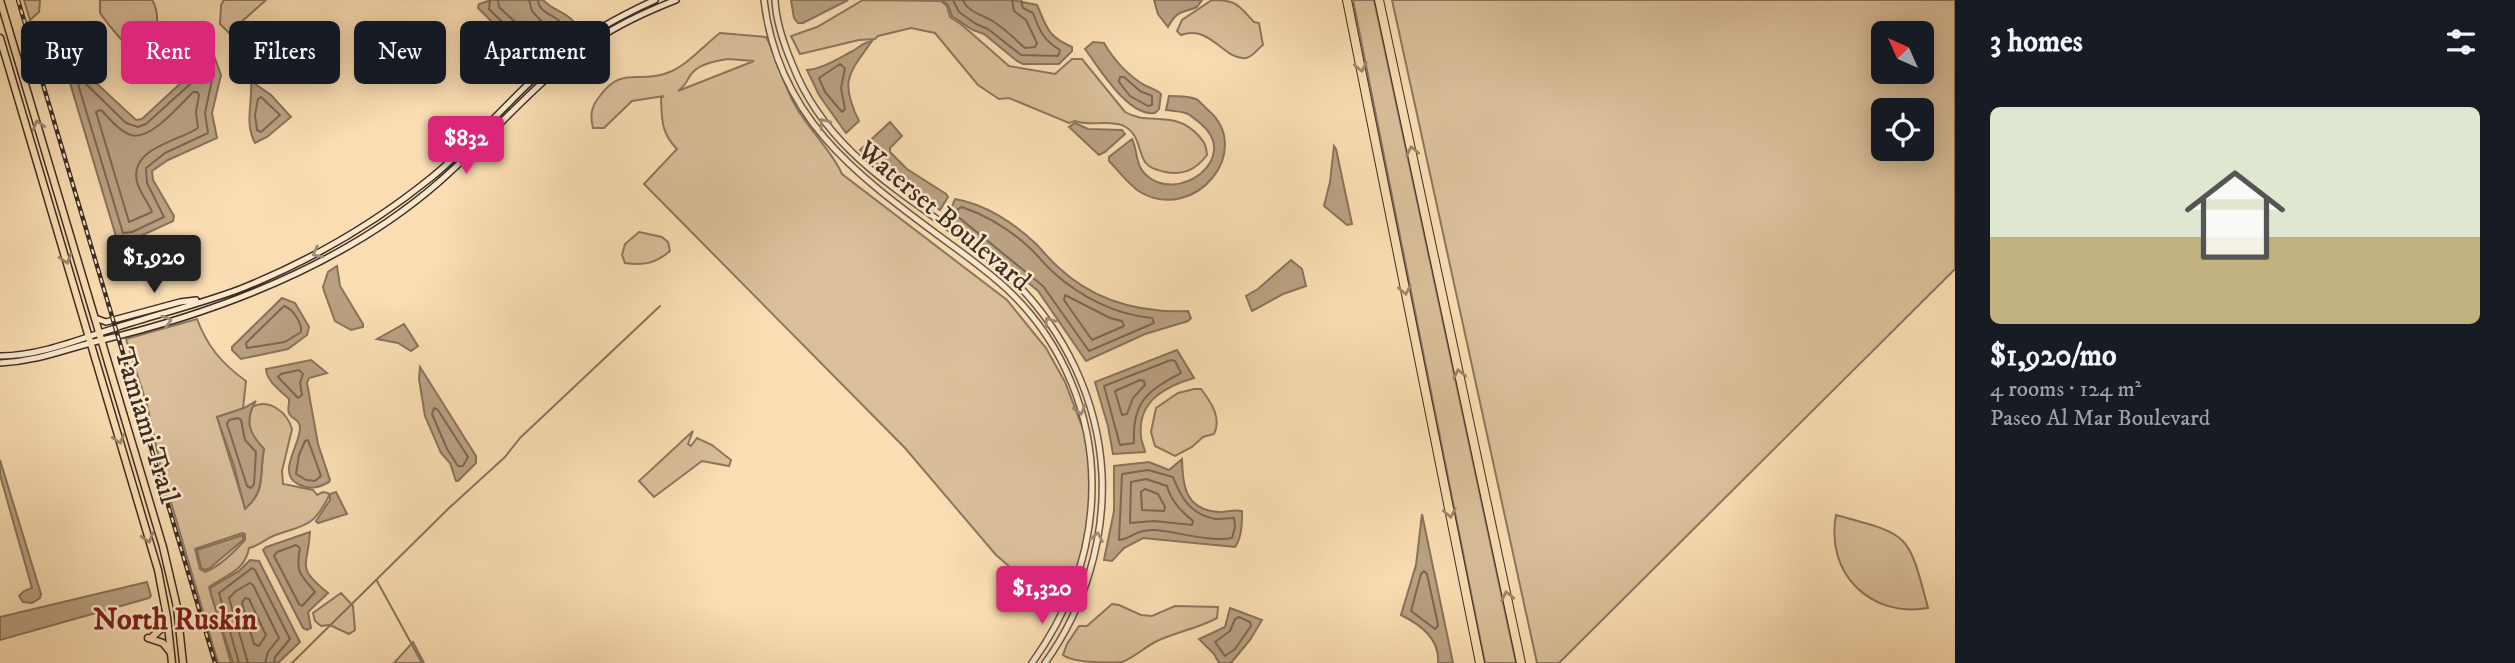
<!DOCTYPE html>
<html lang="en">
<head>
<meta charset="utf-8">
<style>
  body { margin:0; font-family:"IM FELL DW Pica",serif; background:#20242c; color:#f1f3f6; height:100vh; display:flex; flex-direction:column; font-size:26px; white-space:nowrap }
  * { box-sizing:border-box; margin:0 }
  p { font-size:23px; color:#9ea1a6 }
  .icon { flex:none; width:38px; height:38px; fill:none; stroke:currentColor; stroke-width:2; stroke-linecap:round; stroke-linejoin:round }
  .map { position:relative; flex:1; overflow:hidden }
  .panel { display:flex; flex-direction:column; background:#171b24; width:560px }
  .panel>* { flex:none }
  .banner { position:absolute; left:21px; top:21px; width:665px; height:63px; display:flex; gap:14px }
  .needle { width:46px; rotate:315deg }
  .tools { position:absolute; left:1871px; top:21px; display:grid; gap:14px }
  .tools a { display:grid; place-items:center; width:63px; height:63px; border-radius:10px; background:#171b24; box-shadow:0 4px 18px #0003; font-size:35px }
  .price { position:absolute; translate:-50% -60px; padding:0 16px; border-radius:7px; background:#db2777; color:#fff; font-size:23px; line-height:46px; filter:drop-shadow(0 2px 4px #0008) }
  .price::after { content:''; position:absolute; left:50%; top:42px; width:21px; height:16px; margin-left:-10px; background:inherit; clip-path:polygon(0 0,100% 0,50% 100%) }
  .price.current { background:#222; color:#fff }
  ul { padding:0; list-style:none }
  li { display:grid; align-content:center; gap:14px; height:371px; padding:0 35px }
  li span { display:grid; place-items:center; height:217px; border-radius:10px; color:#555 }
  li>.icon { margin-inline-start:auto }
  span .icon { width:126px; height:126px; fill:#fffc; stroke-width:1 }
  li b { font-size:30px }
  h2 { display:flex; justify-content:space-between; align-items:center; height:84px; padding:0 35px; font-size:30px }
  .chip { padding:0 24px; border-radius:10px; background:#171b24; box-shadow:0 4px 18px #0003; font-size:24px; line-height:63px }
  .chip.current { background:#db2777; color:#fff }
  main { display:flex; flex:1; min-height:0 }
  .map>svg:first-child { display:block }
  .green { fill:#dabf9a; stroke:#8c765f; stroke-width:2; fill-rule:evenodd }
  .water { fill:#baa182; stroke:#88735c; stroke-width:2 }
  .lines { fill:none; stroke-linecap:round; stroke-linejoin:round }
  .shore { stroke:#7c6753; stroke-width:2 }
  .stream { stroke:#88735c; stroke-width:2 }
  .tertiary-casing { stroke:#6d5948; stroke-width:8 }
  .secondary-casing { stroke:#3e2d24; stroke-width:8 }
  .primary-casing { stroke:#3e2d24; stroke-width:9 }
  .motorway-casing { stroke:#3e2d24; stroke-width:10 }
  .tertiary { stroke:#fce9cd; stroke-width:5 }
  .secondary { stroke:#fce9cd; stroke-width:5 }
  .primary { stroke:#faddb2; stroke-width:6 }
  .motorway { stroke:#faddb2; stroke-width:8 }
  .rail-casing { stroke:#3e2d24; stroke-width:4.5 }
  .rail { stroke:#fce9cd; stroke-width:2; stroke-dasharray:5; stroke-linecap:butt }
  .oneway { stroke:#9c856b }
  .oneway2 { stroke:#9d8b78 }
  .labels { text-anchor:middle; stroke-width:5; stroke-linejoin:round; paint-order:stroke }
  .street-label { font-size:28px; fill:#3e2d24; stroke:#fce9cd }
  .neighbourhood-label { font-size:30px; font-weight:bold; fill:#7a1f14; stroke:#fce9cd }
</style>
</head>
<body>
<main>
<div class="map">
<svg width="1955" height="663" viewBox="0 0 1955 663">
  <rect width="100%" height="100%" fill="#faddb2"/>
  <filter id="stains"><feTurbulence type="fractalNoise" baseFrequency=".00286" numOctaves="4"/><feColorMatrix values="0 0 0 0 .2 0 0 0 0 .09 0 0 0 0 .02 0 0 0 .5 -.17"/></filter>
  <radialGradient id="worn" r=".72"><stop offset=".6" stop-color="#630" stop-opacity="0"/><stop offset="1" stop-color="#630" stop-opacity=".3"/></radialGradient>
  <path class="green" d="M24 0H40L39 12 30 20Z
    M100 0H152C159 10 159 33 152 44 149 49 144 53 140 56 128 49 109 26 100 13Z
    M224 0H266L229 33 220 24 221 5Z
    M863 0 941 1 947 6 950 17 962 25 1009 66 1055 74 1072 59H1082L1125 112C1148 126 1174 109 1198 135 1205 143 1206 145 1207 155 1195 171 1183 175 1165 172 1158 170 1150 169 1145 162 1137 149 1140 135 1124 126 1109 119 1090 127 1075 121L1069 123 1009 98 999 99 978 85 935 33 911 28 878 36 875 39 859 40 800 54 791 36 817 27Z
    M1212 0C1237 0 1238 5 1254 22L1259 23 1263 45C1257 49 1254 56 1246 58 1224 61 1211 24 1181 35L1177 31 1182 20Z
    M1353 0H1374L1516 663H1485Z
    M1392 0H1955V269L1559 663H1537ZM1883 33H1922V72H1883ZM1883 110H1922V149H1883Z
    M720 33 766 37C778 58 783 85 796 107 809 129 833 153 842 174L1007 300 1046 348 1065 382 1088 442 1091 503 1084 553 1073 589 1054 605 996 555 905 448 644 184 677 149C661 133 662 120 661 98L664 96 632 101 604 128H593C590 116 591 107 599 97 622 65 638 84 667 73 687 66 703 46 720 33ZM728 59 754 61 678 91C689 83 686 79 693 72 701 63 717 61 728 59Z
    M639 232 662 237 668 242 670 251C656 263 644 266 625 263L622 255 625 244Z
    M197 319C207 346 222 364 246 381L243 409 217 417 245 508C267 492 259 473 264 449 250 434 246 428 252 407 269 398 287 412 292 429L282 471 283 484 313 490 317 495 323 492 328 493 329 496C312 529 305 524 273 536 264 540 259 546 249 548 245 571 226 575 209 587L231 663H218L161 468 147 405 126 339ZM242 533 245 534V540C235 551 219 567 205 572L200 569 195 549Z
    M1194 389H1201C1211 402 1222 418 1214 434L1203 437 1192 447 1175 456 1155 446 1151 432 1156 408 1178 393Z
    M693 431 688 444 691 446 697 438 712 445 731 460 729 466 702 461 654 497 639 481Z
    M1836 515C1911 535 1908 533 1928 608 1870 618 1825 573 1836 515Z
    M341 593 353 606 355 630 349 634 330 625 321 626 315 621 313 613Z
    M1112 604 1119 605 1141 615 1152 616 1175 606 1218 607 1217 618C1197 629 1175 632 1155 642 1144 648 1133 658 1122 662 1109 663 1073 663 1063 655L1067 644 1079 626H1087Z
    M413 642 424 663H394Z"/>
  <path class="water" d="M491 0H543C552 10 566 12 573 21L533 57 528 58 478 8 479 4Z
    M791 0H848L803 23H798L794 18Z
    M942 0H1012L1037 5C1048 29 1047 36 1072 47V51L1059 64H1023L1017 61 984 34 973 30 952 16 948 5Z
    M1154 0H1202L1197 7C1181 14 1178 9 1168 27L1158 14Z
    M872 41C849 73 839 81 859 121L846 133 819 95 807 70C822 69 837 59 851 52 859 48 863 42 872 41Z
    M1093 42 1104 43C1113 59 1129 77 1146 86 1152 89 1156 89 1161 94L1159 109 1155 113C1128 117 1100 69 1085 49Z
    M213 53 221 75 212 113 217 138 168 160 152 171 153 180 174 216 173 221 134 239 118 243 70 83 82 70 136 120 142 119Z
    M251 81 271 95 291 117 267 137 255 143C244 123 253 102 251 81Z
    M1169 96C1176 96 1189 96 1196 99 1200 101 1204 107 1208 110 1255 150 1195 224 1140 192 1129 185 1119 171 1109 161V157L1132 139C1138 151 1135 164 1145 174 1177 206 1242 158 1201 124 1197 121 1192 116 1188 114 1182 111 1173 111 1166 110Z
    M890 122 902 136 890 148V152L907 169 946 194 948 197 940 210 901 183 860 150Z
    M1075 123 1088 129 1122 130 1125 134 1105 152 1099 155 1069 127Z
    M1334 146 1336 149 1352 224 1347 225 1324 206 1330 182Z
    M955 199C985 204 1014 223 1035 243 1043 251 1050 260 1058 267 1094 301 1139 313 1188 311L1191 318 1188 321 1145 334 1086 361 1038 291 948 216Z
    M1291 260 1302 269 1306 286 1283 294 1252 311 1246 296 1258 289Z
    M337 266 340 286 363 324V327L351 330 335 321 324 291 323 287 328 272Z
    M282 298 295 303 309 327 307 335 288 349 241 359 232 350V347Z
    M404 324 418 346 411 351 398 343 377 339Z
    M1177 350 1194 378C1166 386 1137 401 1141 436 1141 441 1144 446 1145 452L1113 454 1108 426 1095 382Z
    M311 360 327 373 309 378 307 383 318 444 330 480 329 482C318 488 310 490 298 484 276 473 301 444 300 427 299 419 294 420 290 415 286 410 290 405 289 399 280 390 267 382 266 369Z
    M420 367 476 456V463L458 481H456L450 463 441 453 425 416 419 379Z
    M256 401C244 420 249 433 264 449 259 474 266 491 245 509L234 466 217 417 244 408Z
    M1182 459C1183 484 1184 510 1219 512 1227 512 1234 509 1242 511 1242 523 1242 537 1235 547L1143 538 1124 548 1112 561 1104 560 1114 511V466L1149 462 1169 470Z
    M0 460 41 594 40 598 32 603 23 602 19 596 24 591 32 588 0 475Z
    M336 492 347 514 318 523 316 521 330 500V494Z
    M1422 514 1453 663H1438C1440 639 1421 625 1401 615L1416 565Z
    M310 532C308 568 295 566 328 593L308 612 311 628 307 630 303 628 263 550 266 547Z
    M243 535V540L210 568 205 570 201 568 197 550Z
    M250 560 259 561 300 642 278 663H233L211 594 210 588 239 571Z
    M147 582 151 596 149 598 0 640V617Z
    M1230 608 1262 620 1250 640 1231 663H1219L1214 654 1199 639 1225 627Z"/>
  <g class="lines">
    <path class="shore" d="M490 0 489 9 530 49 561 23C555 14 539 14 538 0
      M498 0 499 7 531 37 545 25 532 11 529 0
      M953 0 959 12 976 24 988 29 1021 55 1058 56 1060 50C1044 41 1039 30 1033 13L1023 8 1021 0
      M963 0C968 13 984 15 994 22 1005 29 1015 39 1025 48L1035 47 1037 43 1026 20 1014 11 1012 0
      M840 64 845 68 841 88 845 109 842 112 825 92 819 78Z
      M209 67 213 75 205 113 208 133 165 153 146 168 147 183 164 217 132 232 123 233 78 84 84 82 126 123 138 127 146 124Z
      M1120 77H1124L1140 91 1152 96V105L1148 106 1130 96 1119 82Z
      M193 92H197L199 95 196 112 198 128C177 142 129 148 137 182 140 193 148 202 152 212L129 222 96 112 101 110C110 119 119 131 131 135 150 141 180 105 193 92Z
      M261 97 280 115 261 132 257 130 255 115 258 99Z
      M962 207C988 216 1012 231 1032 250 1039 257 1046 266 1054 273 1081 297 1116 315 1152 318L1154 323 1089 351 1043 286 957 216 958 209Z
      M1065 295 1110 318 1122 321 1124 326 1092 340 1064 300Z
      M284 306C293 309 302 323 301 332L285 342 247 348 246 343Z
      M1171 360 1175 361 1181 373C1147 391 1132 402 1134 443L1120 445 1104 386Z
      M299 370 303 374 300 383 302 395 298 398 278 377 281 374Z
      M1140 380 1144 381 1145 385 1133 398 1127 414 1122 415 1115 391Z
      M434 408 438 410 468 457 463 466H458L447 449 432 414Z
      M238 418 241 420 245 440 256 452 254 484 251 488 247 486 227 424 229 420Z
      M308 440 321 476 315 481 306 480 296 474 299 455 305 441Z
      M1148 470 1173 477C1181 498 1191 515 1216 519 1222 519 1228 518 1234 518L1235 527 1232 538C1208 542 1179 532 1155 530 1136 529 1131 539 1119 540L1122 474Z
      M1146 479 1167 486C1171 501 1181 511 1193 521L1192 525 1154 521 1130 523 1131 482Z
      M1145 489 1158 494 1165 507 1164 511 1142 510 1141 492Z
      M296 545 300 548C295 573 301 575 315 592L302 606 299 604 274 556 277 552Z
      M1424 571 1427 574 1437 620 1438 626 1435 629 1411 611 1421 574Z
      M245 598 249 599 266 635 259 646 254 644 242 603Z
      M1239 617 1250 622 1251 626 1235 649 1225 656 1215 642 1230 631 1235 619Z
      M239 663 219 593 252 568 255 570 290 639 275 657 274 663
      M248 663 229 598 236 591 250 583 253 585 279 638 268 652 265 663"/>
    <path class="stream" d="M377 581 422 663
      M292 663 448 509 505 457 520 438 660 306"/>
    <g class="tertiary-casing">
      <path id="tertiary" d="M764 0C778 119 857 175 946 241 969 258 992 274 1012 294 1063 344 1092 415 1092 485 1092 551 1070 610 1032 663
        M775 0C776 23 784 45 793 66 834 170 934 205 1010 277 1064 329 1098 399 1102 474 1105 541 1084 609 1045 663"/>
    </g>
    <g class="secondary-casing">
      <path id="secondary" d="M95 318 106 322 180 302 196 300
        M0 356C40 356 80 339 118 327 159 314 200 304 240 289 310 261 374 224 432 177 479 139 516 90 564 53 592 31 622 15 655 0
        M0 363C40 361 65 349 102 340 222 311 345 264 439 182 492 136 537 79 596 40 621 23 648 11 676 0"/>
    </g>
    <g class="primary-casing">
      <path id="primary" d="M0 0 163 547 177 607 183 663
        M0 38 158 570 167 617 172 663
        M148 638 163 643 171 653
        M151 638 162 628 167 619"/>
    </g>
    <g class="motorway-casing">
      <path id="motorway" d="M1347 0 1480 663
        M1379 0 1521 663"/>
    </g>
    <use href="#tertiary" class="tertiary"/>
    <use href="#secondary" class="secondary"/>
    <use href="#primary" class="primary"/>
    <use href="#motorway" class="motorway"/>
    <g class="rail-casing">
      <path id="rail" d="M18 0 215 663"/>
    </g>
    <use href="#rail" class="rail"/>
  </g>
  <defs><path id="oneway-chevron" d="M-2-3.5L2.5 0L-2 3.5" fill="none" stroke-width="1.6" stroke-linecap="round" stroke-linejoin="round" transform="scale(1.75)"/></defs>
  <g class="oneway">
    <use href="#oneway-chevron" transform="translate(1361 67) rotate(79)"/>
    <use href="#oneway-chevron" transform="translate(38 125) rotate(-107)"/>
    <use href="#oneway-chevron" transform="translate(1412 151) rotate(-102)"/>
    <use href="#oneway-chevron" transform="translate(66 259) rotate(73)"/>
    <use href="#oneway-chevron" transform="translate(1405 290) rotate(79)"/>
    <use href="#oneway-chevron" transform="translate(1459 374) rotate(-102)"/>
    <use href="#oneway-chevron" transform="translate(119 439) rotate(73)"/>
    <use href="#oneway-chevron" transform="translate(1450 513) rotate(79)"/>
    <use href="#oneway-chevron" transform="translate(148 538) rotate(74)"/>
    <use href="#oneway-chevron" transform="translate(1507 596) rotate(-102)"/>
  </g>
  <g class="oneway2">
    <use href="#oneway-chevron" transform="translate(824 123) rotate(-127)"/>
    <use href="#oneway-chevron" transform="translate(317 253) rotate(153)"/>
    <use href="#oneway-chevron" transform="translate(167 321) rotate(-17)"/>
    <use href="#oneway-chevron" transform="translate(1049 322) rotate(-125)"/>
    <use href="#oneway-chevron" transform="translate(1080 410) rotate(74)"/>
    <use href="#oneway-chevron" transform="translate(1097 537) rotate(-79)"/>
  </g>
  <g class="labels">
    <g class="street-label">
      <text transform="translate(945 215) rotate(40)" y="10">Waterset Boulevard</text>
      <text transform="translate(148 425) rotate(73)" y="10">Tamiami Trail</text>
    </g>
    <g class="neighbourhood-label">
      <text x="175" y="629">North Ruskin</text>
    </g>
  </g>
  <rect width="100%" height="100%" filter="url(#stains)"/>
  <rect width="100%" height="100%" fill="url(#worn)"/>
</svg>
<div class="tools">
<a><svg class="needle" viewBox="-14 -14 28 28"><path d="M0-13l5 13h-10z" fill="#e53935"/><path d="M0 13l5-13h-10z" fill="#9ea1a6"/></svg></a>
<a><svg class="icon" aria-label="locate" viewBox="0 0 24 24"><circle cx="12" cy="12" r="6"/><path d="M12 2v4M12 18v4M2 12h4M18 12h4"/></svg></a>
</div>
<b class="price" style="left:466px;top:176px">$832</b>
<b class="price current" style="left:154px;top:295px">$1,920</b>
<b class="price" style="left:1042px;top:626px">$1,320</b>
<div class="banner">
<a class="chip">Buy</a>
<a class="chip current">Rent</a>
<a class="chip">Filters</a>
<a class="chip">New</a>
<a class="chip">Apartment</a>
</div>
</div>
<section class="panel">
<h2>3 homes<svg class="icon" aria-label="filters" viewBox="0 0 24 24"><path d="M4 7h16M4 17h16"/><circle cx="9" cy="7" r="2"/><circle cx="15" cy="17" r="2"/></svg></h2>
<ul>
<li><span style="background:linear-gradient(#dfe7d0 60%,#c2b280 0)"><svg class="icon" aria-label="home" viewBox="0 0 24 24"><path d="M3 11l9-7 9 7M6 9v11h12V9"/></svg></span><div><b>$1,920/mo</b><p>4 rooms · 124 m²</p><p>Paseo Al Mar Boulevard</p></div></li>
</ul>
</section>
</main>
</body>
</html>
